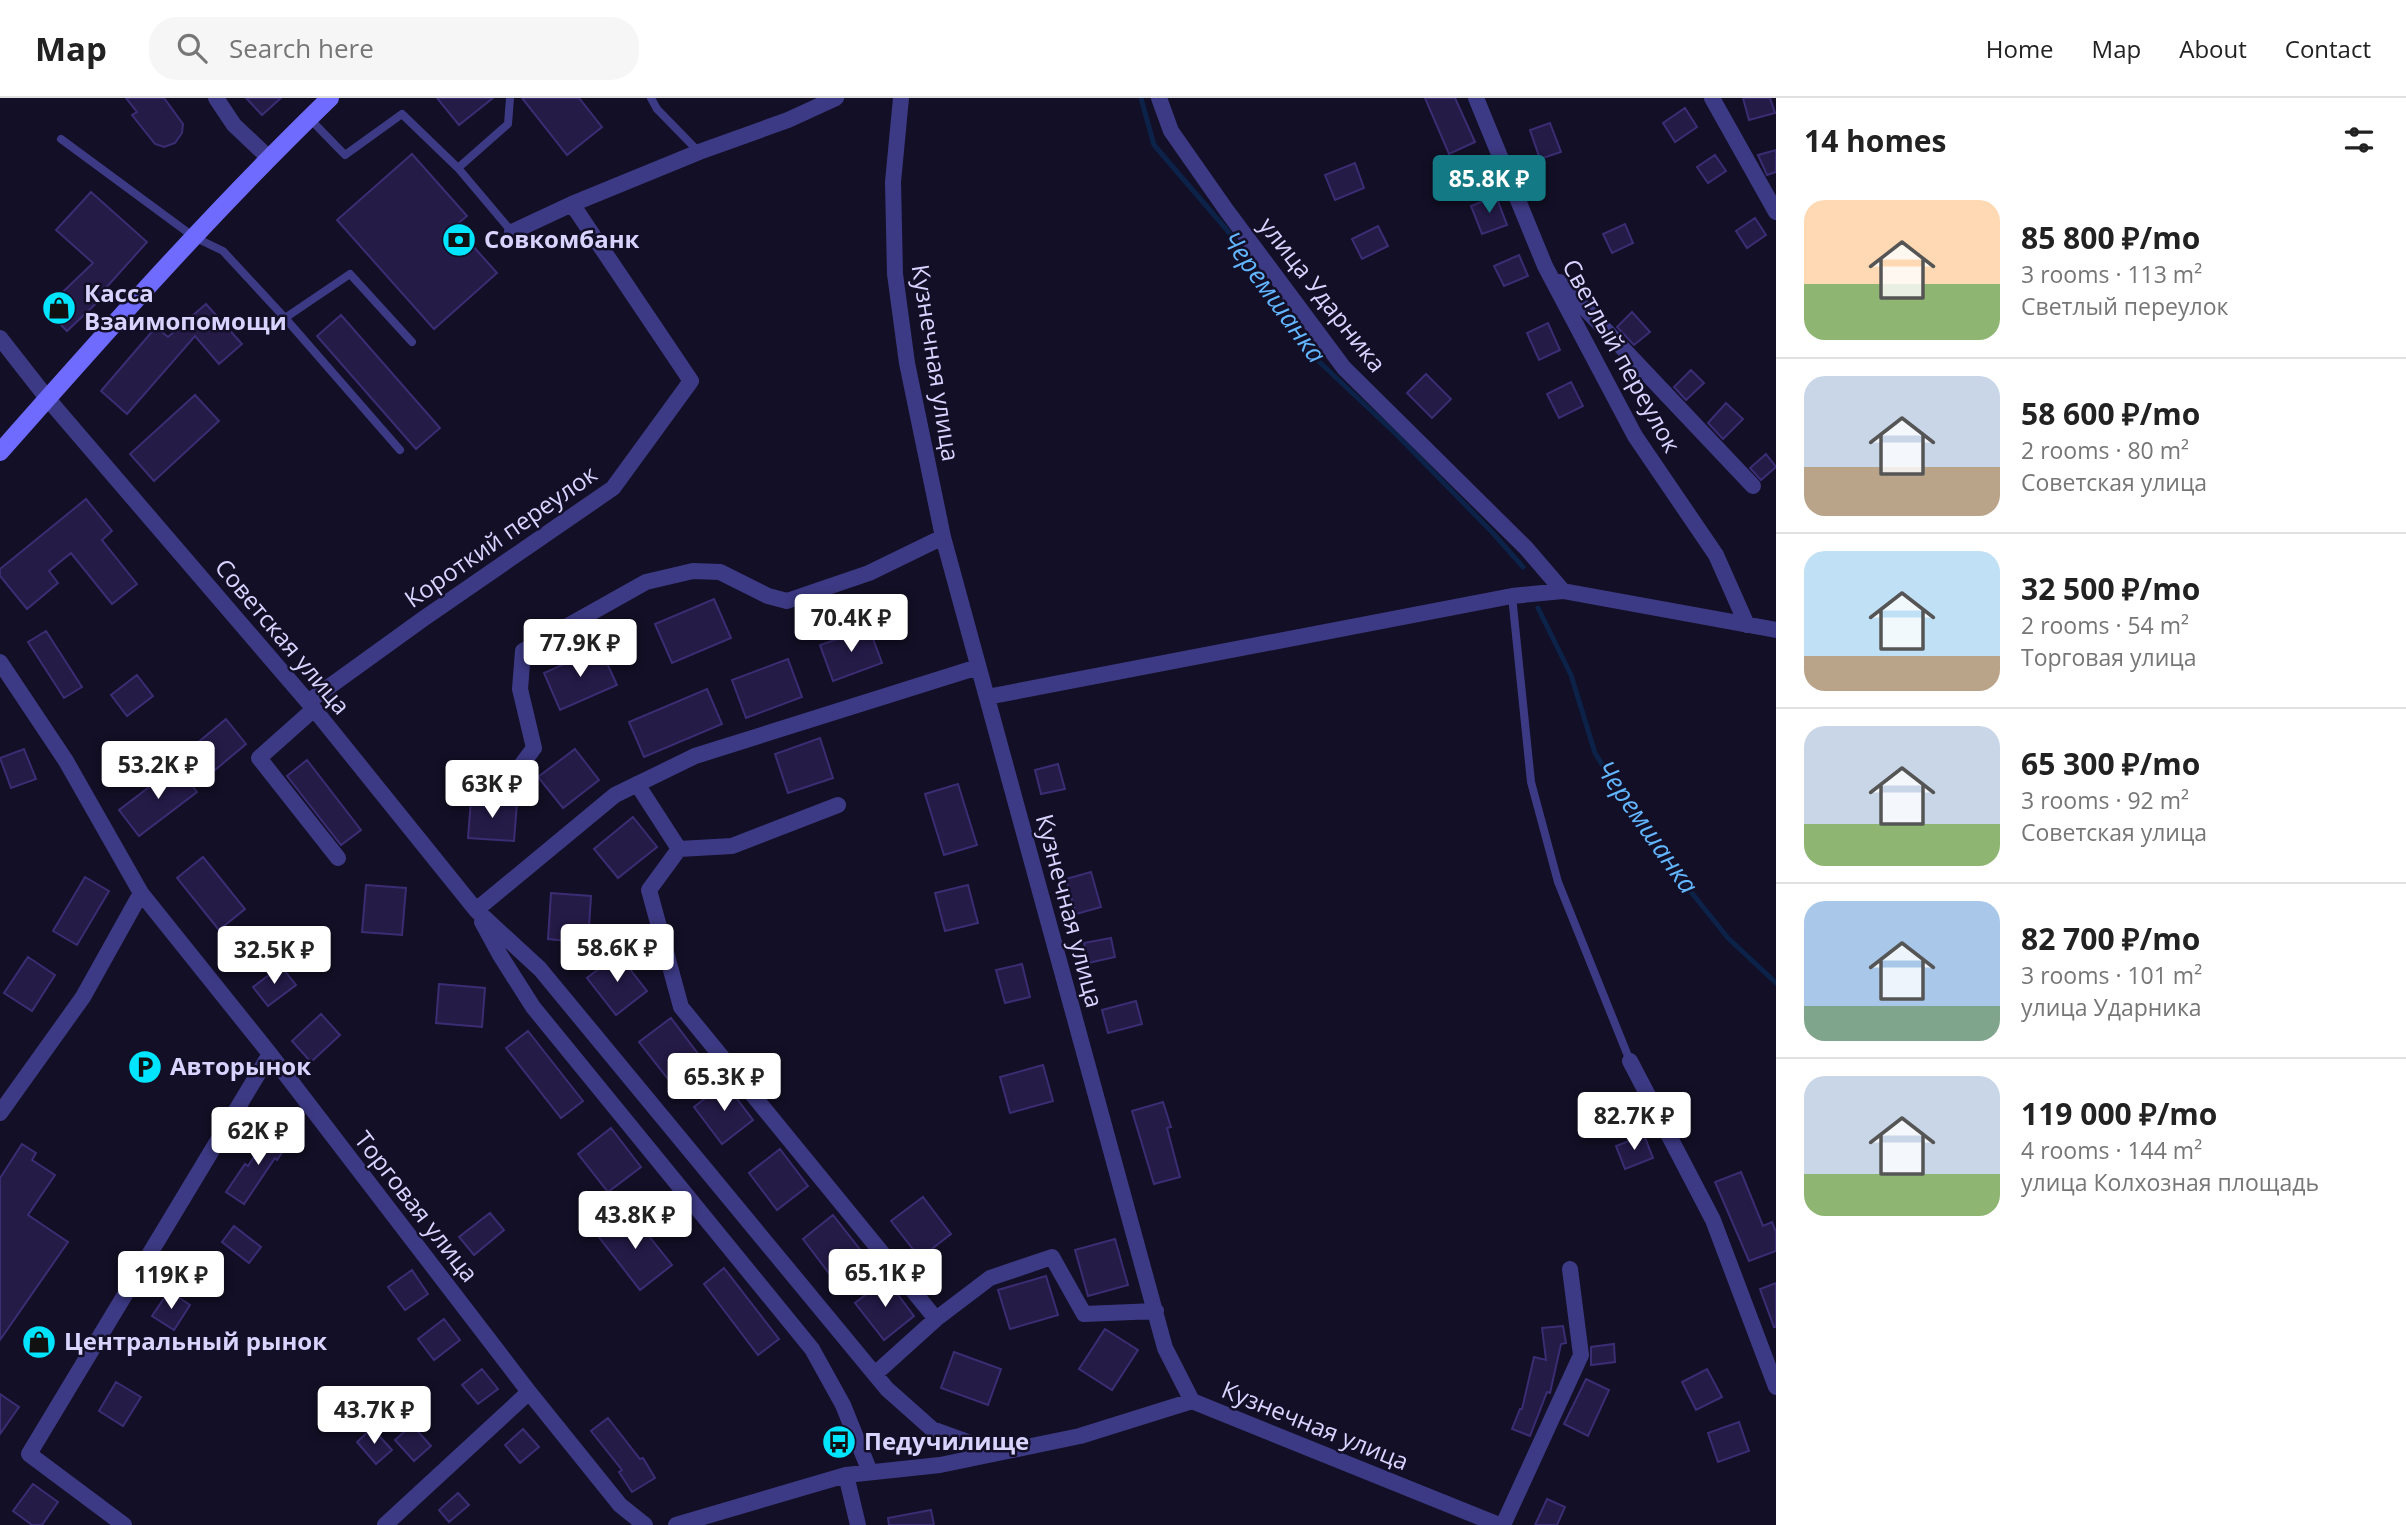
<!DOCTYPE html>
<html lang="en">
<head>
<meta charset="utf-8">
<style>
  body { margin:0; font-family:"Open Sans",sans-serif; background:#f6f6f6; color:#222; height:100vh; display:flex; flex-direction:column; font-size:26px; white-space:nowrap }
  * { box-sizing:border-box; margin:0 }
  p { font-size:23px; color:#767676 }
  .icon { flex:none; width:38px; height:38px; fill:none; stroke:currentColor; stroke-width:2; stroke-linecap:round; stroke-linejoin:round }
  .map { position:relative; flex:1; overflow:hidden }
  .details { display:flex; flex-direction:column; background:#fff; width:630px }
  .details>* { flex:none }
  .price { position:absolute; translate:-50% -60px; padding:0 16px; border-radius:7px; background:#fff; color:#222; font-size:23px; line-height:46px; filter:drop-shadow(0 2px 4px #0008) }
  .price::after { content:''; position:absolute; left:50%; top:42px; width:21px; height:16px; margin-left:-10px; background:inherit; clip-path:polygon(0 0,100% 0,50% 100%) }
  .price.active { background:#137a85; color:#fff }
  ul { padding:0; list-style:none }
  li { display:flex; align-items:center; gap:21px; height:175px; padding:0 28px }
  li+li { border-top:2px solid #e0e0e0 }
  li span { display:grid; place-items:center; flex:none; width:196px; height:140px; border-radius:21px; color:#555 }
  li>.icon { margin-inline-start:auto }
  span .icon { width:84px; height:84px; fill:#fffc; stroke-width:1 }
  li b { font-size:30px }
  h2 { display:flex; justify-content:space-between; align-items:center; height:84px; padding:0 28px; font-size:30px }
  header { display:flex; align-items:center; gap:42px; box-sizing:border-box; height:98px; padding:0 35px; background:#fff; border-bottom:2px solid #e0e0e0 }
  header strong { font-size:33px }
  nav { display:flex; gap:38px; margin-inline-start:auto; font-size:24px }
  .search { width:490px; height:63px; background:#f6f6f6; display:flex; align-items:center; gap:18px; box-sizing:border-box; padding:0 24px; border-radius:28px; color:#767676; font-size:26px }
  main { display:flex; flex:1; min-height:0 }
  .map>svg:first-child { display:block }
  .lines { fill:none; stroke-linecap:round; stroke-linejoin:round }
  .stream { stroke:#0c2248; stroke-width:5 }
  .building { fill:#241b47; stroke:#3b2d73; stroke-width:2 }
  .lane { stroke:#3d3a85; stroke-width:8 }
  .street { stroke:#3d3a85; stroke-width:16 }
  .secondary { stroke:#6f6bff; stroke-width:18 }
  .labels { text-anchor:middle; stroke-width:5; stroke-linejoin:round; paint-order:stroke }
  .poi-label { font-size:24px; font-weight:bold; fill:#d9d4ff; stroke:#130f26; text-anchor:start }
  .street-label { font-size:24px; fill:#d9d4ff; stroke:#130f26 }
  .water-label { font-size:26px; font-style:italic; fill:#62b6ff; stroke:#130f26 }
</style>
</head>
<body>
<header>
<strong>Map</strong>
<div class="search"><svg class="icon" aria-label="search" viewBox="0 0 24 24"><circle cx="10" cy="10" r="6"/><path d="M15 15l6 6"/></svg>Search here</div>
<nav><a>Home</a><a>Map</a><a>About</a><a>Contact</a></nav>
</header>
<main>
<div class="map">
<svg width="1776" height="1427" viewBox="0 0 1776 1427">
  <rect width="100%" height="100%" fill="#130f26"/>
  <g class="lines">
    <path class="stream" d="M1141 0 1154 47 1227 132 1312 257 1395 335 1492 434 1523 469
      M1538 510 1571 577 1595 655 1647 739 1728 840 1776 885"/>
  </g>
  <path class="building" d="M126 0H164L183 26 182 35 175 45 164 49 155 46 132 17 137 14Z
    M246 0H281L262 17Z
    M437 0H493L459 27Z
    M522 0H579L602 29 567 57Z
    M1425 0H1455L1475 44 1449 56Z
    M1743 0H1770L1775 15 1749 22Z
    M1685 10 1697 29 1675 44 1663 25Z
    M1550 25 1561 54 1540 61 1530 32Z
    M1776 52V74L1767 77 1758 57Z
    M412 56 467 118 455 128 497 175 434 231 337 122Z
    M1715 57 1726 73 1708 85 1697 69Z
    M1355 65 1364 90 1335 102 1325 77Z
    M91 94 147 144 104 192 107 195 67 233 45 211 93 165 56 132Z
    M1496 98 1507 127 1482 136 1471 108Z
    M1755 120 1766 137 1747 150 1736 133Z
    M1625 126 1633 145 1612 155 1603 136Z
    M1378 128 1388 148 1362 161 1352 141Z
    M1519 157 1528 178 1504 188 1494 168Z
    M206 206 242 246 219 266 195 238 127 316 101 293 156 229 168 239Z
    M1632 214 1650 234 1634 247 1617 229Z
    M341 217 440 330 416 351 317 238Z
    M1548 225 1560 252 1539 262 1527 235Z
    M1691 272 1704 285 1686 302 1674 289Z
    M1426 276 1451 301 1432 320 1407 295Z
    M1571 284 1583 308 1559 320 1547 296Z
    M195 297 219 323 154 383 130 356Z
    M1726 305 1743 321 1723 341 1708 325Z
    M1766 356 1776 369 1761 382 1750 370Z
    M86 401 112 433 102 442 137 486 112 506 71 455 49 473 58 485 27 511 0 478V471Z
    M714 501 731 540 672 565 655 526Z
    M869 530 882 565 833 583 820 547Z
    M46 533 82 589 64 600 28 544Z
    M600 550 617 587 560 612 544 575Z
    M788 561 802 599 746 620 732 582Z
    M137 577 153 598 127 618 111 597Z
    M707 591 722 626 644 659 629 624Z
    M226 621 246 646 215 672 195 647Z
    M820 640 833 680 788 695 775 656Z
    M24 651 36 681 11 690 0 660Z
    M575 651 599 682 563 710 538 679Z
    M307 662 361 732 341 747 287 678Z
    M1058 666 1065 691 1041 696 1035 672Z
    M177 668 197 694 139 738 119 712Z
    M958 686 977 747 944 757 925 696Z
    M471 701 517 705 514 743 468 740Z
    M633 719 657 749 618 780 594 751Z
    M203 759 245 811 219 832 177 780Z
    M1091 774 1101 809 1076 816 1066 781Z
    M85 779 109 793 77 847 53 833Z
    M366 787 406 790 402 837 362 834Z
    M968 787 978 825 945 833 935 795Z
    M551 795 591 798 588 845 548 841Z
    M1111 840 1115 859 1088 865 1084 845Z
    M618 856 647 893 616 917 587 880Z
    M28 859 55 877 32 913 4 895Z
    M1022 866 1030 899 1005 905 996 872Z
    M281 868 296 887 268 908 253 889Z
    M439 886 485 890 482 929 436 925Z
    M1136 903 1142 926 1108 935 1102 912Z
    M321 916 340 937 311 964 292 943Z
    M671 920 699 957 668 981 639 944Z
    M528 933 583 1003 561 1020 506 950Z
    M1043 967 1053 1003 1010 1015 1000 979Z
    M725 985 753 1022 722 1046 694 1009Z
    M1163 1004 1171 1029 1167 1030 1180 1079 1154 1086 1132 1013Z
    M611 1030 641 1069 608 1094 578 1056Z
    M272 1032 290 1043 277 1062 275 1060 244 1106 226 1094 245 1066 248 1068Z
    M1644 1037 1653 1060 1625 1071 1616 1048Z
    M22 1046 36 1055 32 1062 55 1077 28 1117 68 1144 0 1242V1080Z
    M780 1051 808 1088 777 1112 749 1075Z
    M1741 1074 1763 1128 1772 1124 1776 1134V1153L1749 1163 1715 1084Z
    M923 1099 951 1136 920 1160 891 1123Z
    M629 1113 672 1167 640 1192 598 1138Z
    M490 1115 504 1132 474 1157 459 1139Z
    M833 1117 862 1154 831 1178 803 1141Z
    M234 1128 261 1149 249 1165 222 1144Z
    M1115 1141 1128 1187 1088 1198 1075 1152Z
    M724 1170 779 1241 758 1257 704 1186Z
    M412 1172 428 1196 405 1212 388 1189Z
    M1046 1178 1058 1217 1010 1231 998 1192Z
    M886 1181 914 1218 884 1242 855 1205Z
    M1776 1185V1229H1774L1760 1191Z
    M169 1193 190 1207 174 1232 152 1218Z
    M444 1221 460 1242 434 1262 418 1241Z
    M1563 1228 1566 1245 1561 1246 1550 1295 1547 1294 1530 1338 1512 1331 1520 1311H1522L1534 1259 1546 1262 1542 1230Z
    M1105 1231 1138 1252 1112 1292 1079 1271Z
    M1614 1246 1615 1264 1591 1267V1249Z
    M954 1254 1001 1271 988 1307 941 1290Z
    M482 1271 498 1291 478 1306 462 1287Z
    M1707 1271 1722 1299 1696 1312 1682 1284Z
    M1586 1281 1609 1292 1588 1338 1564 1326Z
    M116 1284 141 1299 123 1328 99 1313Z
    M0 1296 19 1309 0 1336Z
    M608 1320 640 1361 643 1360 655 1380 632 1394 619 1374 622 1372 591 1333Z
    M1739 1324 1749 1353 1718 1364 1708 1335Z
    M412 1327 431 1348 414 1363 395 1342Z
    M372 1330 392 1352 376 1366 357 1344Z
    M523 1331 539 1349 520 1365 505 1347Z
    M33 1386 58 1404 42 1427H32L13 1413Z
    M458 1395 469 1407 449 1424 439 1412Z
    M1547 1401 1565 1409 1557 1427H1535Z
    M931 1412 934 1427H889L888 1420Z"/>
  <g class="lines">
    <path class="lane" d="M651 0 657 11 699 54
      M309 20 345 57 402 16 458 70 512 134
      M61 41 194 139 223 153 285 220 400 352
      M458 70 508 26 510 0
      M285 220 350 176 412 244
      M1512 498 1531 684 1558 784 1630 963"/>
    <path class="street" d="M216 0 234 27 269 60
      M901 0 893 84 895 176 907 265 943 439 1165 1250 1192 1303 1499 1427
      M1159 0 1171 33 1227 113 1344 270 1526 450 1563 493
      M1476 0 1545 168 1635 338 1716 457 1747 527
      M1712 0 1776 114
      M512 134 572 106 699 54 788 22 836 0
      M1560 184 1753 388
      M0 240 47 300 314 611 476 812 540 871 887 1291 932 1331 998 1355
      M0 564 66 663 141 795 270 956 529 1294 620 1407 645 1427
      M987 599 1512 498 1563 493 1776 532
      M308 604 423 521 613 390 691 283 572 106
      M314 611 259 660 338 760
      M637 686 679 751 649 792 681 909 936 1221
      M476 689 519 670 534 650 520 591 523 553 646 484 693 473 720 474 768 498 787 503 869 475 943 439
      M679 751 732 748 838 707
      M476 812 615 697 695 658 978 569
      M482 824 500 857 533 909 812 1251 843 1307 870 1374
      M1630 963 1713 1122 1776 1289
      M0 1015 83 899 141 795
      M875 1276 936 1221 990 1180 1052 1159 1084 1216 1156 1213
      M846 1377 858 1427
      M124 1427 29 1356 270 956
      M385 1427 529 1294
      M676 1427 846 1377 940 1367 1080 1338 1192 1303
      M1503 1427 1581 1257 1570 1171"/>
    <path class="secondary" d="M0 354C107 233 214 112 330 0"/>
  </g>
  <defs>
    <g id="bank-disc" transform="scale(1.75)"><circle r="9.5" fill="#00e5ff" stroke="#130f26"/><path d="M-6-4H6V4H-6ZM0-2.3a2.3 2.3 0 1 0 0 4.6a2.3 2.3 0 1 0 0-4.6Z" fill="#111"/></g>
    <g id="shop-disc" transform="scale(1.75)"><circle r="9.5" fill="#00e5ff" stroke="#130f26"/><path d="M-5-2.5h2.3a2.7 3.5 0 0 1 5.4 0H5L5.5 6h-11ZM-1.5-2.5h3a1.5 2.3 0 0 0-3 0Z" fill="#111"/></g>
    <g id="parking-disc" transform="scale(1.75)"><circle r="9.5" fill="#00e5ff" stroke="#130f26"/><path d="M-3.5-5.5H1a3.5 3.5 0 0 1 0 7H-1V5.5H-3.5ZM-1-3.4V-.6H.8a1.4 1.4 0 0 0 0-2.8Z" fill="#111"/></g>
    <g id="bus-disc" transform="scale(1.75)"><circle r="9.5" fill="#00e5ff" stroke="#130f26"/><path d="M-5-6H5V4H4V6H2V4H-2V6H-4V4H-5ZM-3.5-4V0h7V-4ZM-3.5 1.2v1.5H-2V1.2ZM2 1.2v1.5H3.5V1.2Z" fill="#111"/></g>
  </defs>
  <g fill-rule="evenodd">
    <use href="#bank-disc" x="459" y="142"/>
    <use href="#shop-disc" x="59" y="210"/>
    <use href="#parking-disc" x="145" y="969"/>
    <use href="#shop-disc" x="39" y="1244"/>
    <use href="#bus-disc" x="839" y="1344"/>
  </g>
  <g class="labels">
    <g class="poi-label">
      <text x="484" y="150">Совкомбанк</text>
      <text x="84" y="204">Касса<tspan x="84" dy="28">Взаимопомощи</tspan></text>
      <text x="170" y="977">Авторынок</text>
      <text x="64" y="1252">Центральный рынок</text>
      <text x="864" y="1352">Педучилище</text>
    </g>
    <g class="street-label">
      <text transform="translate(1322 197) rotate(52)" y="8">улица Ударника</text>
      <text transform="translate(1621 258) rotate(61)" y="8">Светлый переулок</text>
      <text transform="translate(935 265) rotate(81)" y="8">Кузнечная улица</text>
      <text transform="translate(501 439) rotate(-35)" y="8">Короткий переулок</text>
      <text transform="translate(282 539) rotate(50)" y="8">Советская улица</text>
      <text transform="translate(1069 813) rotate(75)" y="8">Кузнечная улица</text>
      <text transform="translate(416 1109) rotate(52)" y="8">Торговая улица</text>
      <text transform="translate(1315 1328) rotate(22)" y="8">Кузнечная улица</text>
    </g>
    <g class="water-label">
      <text transform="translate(1274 199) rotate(54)" y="9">Черемшанка</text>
      <text transform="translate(1647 729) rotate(55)" y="9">Черемшанка</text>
    </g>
  </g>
</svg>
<b class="price active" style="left:1489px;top:117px">85.8K ₽</b>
<b class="price" style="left:851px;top:556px">70.4K ₽</b>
<b class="price" style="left:580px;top:581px">77.9K ₽</b>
<b class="price" style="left:158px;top:703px">53.2K ₽</b>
<b class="price" style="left:492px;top:722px">63K ₽</b>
<b class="price" style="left:617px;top:886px">58.6K ₽</b>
<b class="price" style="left:274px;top:888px">32.5K ₽</b>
<b class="price" style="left:724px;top:1015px">65.3K ₽</b>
<b class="price" style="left:1634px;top:1054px">82.7K ₽</b>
<b class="price" style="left:258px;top:1069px">62K ₽</b>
<b class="price" style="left:635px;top:1153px">43.8K ₽</b>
<b class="price" style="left:885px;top:1211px">65.1K ₽</b>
<b class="price" style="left:171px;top:1213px">119K ₽</b>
<b class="price" style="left:374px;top:1348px">43.7K ₽</b>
</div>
<section class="details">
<h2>14 homes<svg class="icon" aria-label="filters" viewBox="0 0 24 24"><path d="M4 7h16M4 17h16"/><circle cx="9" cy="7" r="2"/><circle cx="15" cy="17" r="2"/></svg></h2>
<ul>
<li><span style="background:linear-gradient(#ffd9b3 60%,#8fb573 0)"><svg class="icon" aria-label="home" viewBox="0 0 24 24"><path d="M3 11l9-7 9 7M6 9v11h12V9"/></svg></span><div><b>85 800 ₽/mo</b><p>3 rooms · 113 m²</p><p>Светлый переулок</p></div></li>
<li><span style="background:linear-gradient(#c9d6e8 65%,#b9a48a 0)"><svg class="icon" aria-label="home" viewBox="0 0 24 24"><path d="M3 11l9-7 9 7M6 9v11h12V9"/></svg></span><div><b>58 600 ₽/mo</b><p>2 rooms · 80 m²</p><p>Советская улица</p></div></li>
<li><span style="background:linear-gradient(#bfe0f5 75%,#b9a48a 0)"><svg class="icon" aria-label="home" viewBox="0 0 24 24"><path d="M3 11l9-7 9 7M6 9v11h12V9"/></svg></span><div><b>32 500 ₽/mo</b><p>2 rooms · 54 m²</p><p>Торговая улица</p></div></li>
<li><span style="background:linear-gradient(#c9d6e8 70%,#8fb573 0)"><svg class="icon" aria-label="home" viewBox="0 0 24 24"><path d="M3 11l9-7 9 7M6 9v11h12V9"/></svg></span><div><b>65 300 ₽/mo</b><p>3 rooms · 92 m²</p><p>Советская улица</p></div></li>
<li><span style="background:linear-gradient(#a9c7e8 75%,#7fa58c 0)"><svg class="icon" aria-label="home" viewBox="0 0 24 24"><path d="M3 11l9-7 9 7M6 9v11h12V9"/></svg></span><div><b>82 700 ₽/mo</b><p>3 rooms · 101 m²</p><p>улица Ударника</p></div></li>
<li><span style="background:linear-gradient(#c9d6e8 70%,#8fb573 0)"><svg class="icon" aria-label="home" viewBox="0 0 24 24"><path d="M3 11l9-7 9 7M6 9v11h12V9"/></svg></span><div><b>119 000 ₽/mo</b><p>4 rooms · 144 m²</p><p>улица Колхозная площадь</p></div></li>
</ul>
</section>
</main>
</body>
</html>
